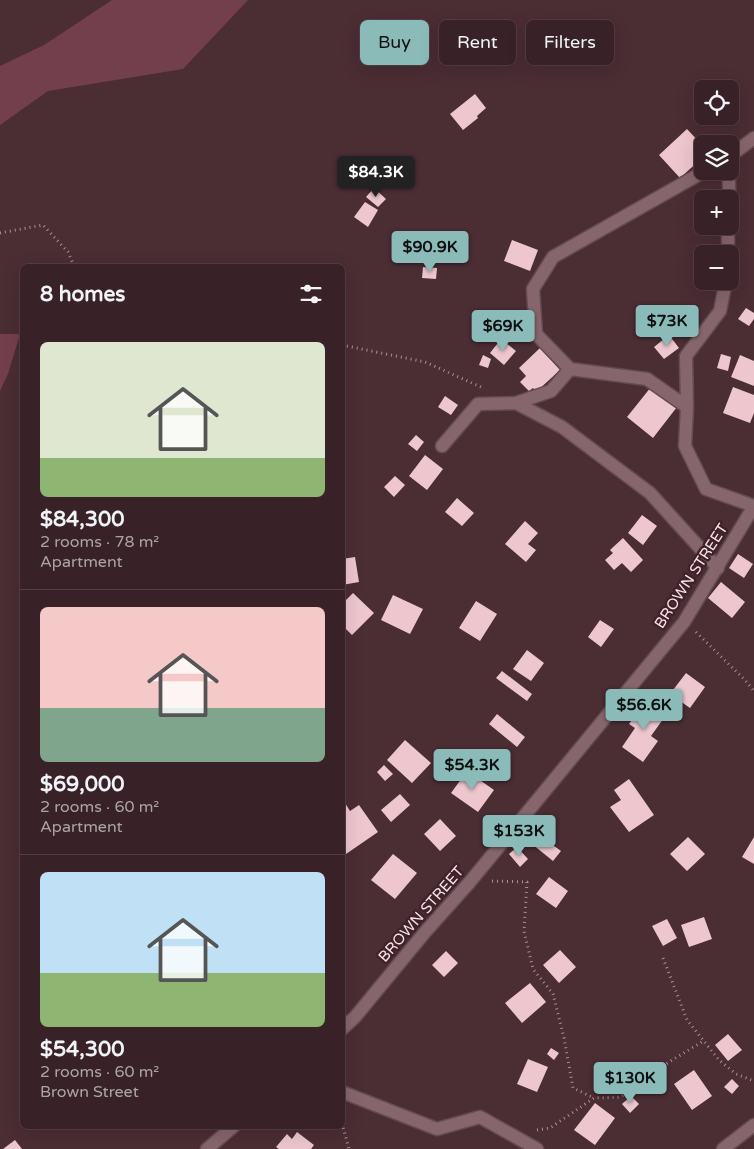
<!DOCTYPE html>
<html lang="en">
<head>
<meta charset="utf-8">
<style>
  body { margin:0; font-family:"Varela Round",sans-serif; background:#3f2a2f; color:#f1f3f6; height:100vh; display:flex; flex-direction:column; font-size:19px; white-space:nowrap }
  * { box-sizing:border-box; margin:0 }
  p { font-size:16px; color:#aba4a7 }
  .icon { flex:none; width:28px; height:28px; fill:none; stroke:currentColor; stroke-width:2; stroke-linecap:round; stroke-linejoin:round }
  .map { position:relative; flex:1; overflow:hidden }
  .side { position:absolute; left:20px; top:264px; width:325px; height:865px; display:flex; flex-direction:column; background:#382227; border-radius:8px; box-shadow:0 5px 20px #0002,0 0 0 1px #523f44 }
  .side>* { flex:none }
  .hud { position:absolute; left:360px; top:20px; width:319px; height:45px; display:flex; gap:10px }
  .controls { position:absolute; left:694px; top:80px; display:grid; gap:10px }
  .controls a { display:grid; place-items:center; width:45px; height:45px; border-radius:8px; background:#382227; box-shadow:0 5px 20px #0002,0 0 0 1px #523f44; font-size:25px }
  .price { position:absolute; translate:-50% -42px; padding:0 11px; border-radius:5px; background:#8bbbb9; color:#111; font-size:16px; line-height:32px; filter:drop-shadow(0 1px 2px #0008) }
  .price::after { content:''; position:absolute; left:50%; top:30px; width:15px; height:11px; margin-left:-8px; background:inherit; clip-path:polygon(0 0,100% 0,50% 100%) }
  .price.selected { background:#222; color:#fff }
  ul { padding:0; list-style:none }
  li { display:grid; align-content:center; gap:10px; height:265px; padding:0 20px }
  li+li { border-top:1px solid #523f44 }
  li span { display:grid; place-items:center; height:155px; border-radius:8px; color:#555 }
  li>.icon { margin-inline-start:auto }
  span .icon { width:90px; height:90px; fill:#fffc; stroke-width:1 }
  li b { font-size:21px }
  h2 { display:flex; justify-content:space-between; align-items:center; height:60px; padding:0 20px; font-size:21px }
  .tag { padding:0 18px; border-radius:8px; background:#382227; box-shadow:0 5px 20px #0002,0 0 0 1px #523f44; font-size:18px; line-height:45px }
  .tag.selected { background:#8bbbb9; color:#111 }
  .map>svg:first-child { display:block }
  .green { fill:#743f4d }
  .building { fill:#edc6ce }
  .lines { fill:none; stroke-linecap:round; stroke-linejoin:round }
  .minor-casing { stroke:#644b51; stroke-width:15 }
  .tertiary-casing { stroke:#644b51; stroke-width:15 }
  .path { stroke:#a89096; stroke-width:3; stroke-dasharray:1 4; stroke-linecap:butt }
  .minor { stroke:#87656d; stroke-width:12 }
  .tertiary { stroke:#87656d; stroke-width:12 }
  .labels { text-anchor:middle; stroke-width:5; stroke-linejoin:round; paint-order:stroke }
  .street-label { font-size:15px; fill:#f7e4e8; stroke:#40232a }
</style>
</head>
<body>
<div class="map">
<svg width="754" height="1149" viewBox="0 0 754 1149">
  <rect width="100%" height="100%" fill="#4b2d34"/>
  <path class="green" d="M112 0H248L183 69 48 91 0 125V66L44 45Z
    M0 334H20L8 374 0 391Z"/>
  <path class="building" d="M475 94 486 108 477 116 478 118 463 130 450 114Z
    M687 129 702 145V158L680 178 659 155Z
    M374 188 386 199 378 207 366 197Z
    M365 202 378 210 368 227 354 217Z
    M512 240 538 250 530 271 504 261Z
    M423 267 437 268 436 279 422 278Z
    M746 308 754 313V319L749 326 738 319Z
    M669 335 679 348 664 359 654 347Z
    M501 339 516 351 504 365 490 353Z
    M540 348 560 370 536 392 533 388 529 391 520 382 526 376 519 368Z
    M721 354 731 357 728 371 717 368Z
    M483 355 491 359 488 368 479 365Z
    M740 355 754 361V386L731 377Z
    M651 387 677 407 653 438 627 417Z
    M733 387 754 395V413L750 423 723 413Z
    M445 396 458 405 451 415 438 407Z
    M416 435 424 442 417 451 408 444Z
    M425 455 443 469 427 490 409 476Z
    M395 476 405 485 394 497 384 487Z
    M457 498 474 513 462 526 445 512Z
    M642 515 657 526 643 545 628 533Z
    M525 521 538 533 528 544 536 550 526 562 505 544Z
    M623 538 643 560 631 572 622 563 614 570 605 560 613 553 610 550Z
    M738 554 753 564 744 578 729 568Z
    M355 557 359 582 342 585V559Z
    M721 582 745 602 732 618 708 598Z
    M353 593 374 613 352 635 342 625V604Z
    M393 595 423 609 410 634 381 620Z
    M476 601 497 614 480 641 459 628Z
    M600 620 614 629 601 647 588 637Z
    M527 650 544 663 531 681 513 669Z
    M502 671 532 694 527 701 496 678Z
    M686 673 705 687 690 708 670 694Z
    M645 701 666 715 651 736 658 741 643 762 622 747 635 728 629 724Z
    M497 714 525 737 517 747 489 724Z
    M405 740 431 763 412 783 387 760Z
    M384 765 393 774 385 781 377 772Z
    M467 771 494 790 478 812 451 793Z
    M629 779 654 815 629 832 610 807 621 800 614 790Z
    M400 794 410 805 391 822 381 810Z
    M345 803 350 811 359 805 378 832 346 854 342 849V804Z
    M440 819 456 836 440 851 424 834Z
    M539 835 561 851 553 861 532 844Z
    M688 837 705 854 687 871 670 854Z
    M754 837V864L742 857Z
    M517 847 528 859 520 867 509 854Z
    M393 854 417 873 395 899 371 880Z
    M549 877 568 891 556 908 536 894Z
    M704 917 712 939 689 947 681 925Z
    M667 919 677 938 663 946 652 926Z
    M560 950 576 967 559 983 543 965Z
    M446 951 458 963 444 977 432 965Z
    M530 983 546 1002 522 1023 505 1003Z
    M728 1034 742 1050 728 1061 715 1045Z
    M551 1048 559 1053 554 1060 547 1054Z
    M528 1059 548 1067 537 1092 517 1084Z
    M694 1070 712 1096 692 1110 674 1084Z
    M732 1079 739 1086 732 1094 724 1087Z
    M631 1096 639 1104 630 1113 622 1104Z
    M595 1103 615 1118 595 1145 574 1130Z
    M297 1132 314 1145 311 1149H279L276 1147 287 1134 292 1139Z
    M15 1140 22 1149H3Z"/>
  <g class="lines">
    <g class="minor-casing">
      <path id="minor" d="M730 156 754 138
        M705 171 553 257 533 289 536 334 570 369 647 379 687 407 685 446 706 489 754 506
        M729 199V171
        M728 254V226
        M516 403 562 427 650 493 718 568
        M687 407 686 356 720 311 726 281
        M442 446 478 404 516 403 551 391 570 369
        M342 1092 437 1129 480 1117 537 1149
        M723 1149 754 1125"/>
    </g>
    <g class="tertiary-casing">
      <path id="tertiary" d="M342 1029 355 1017 426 931 469 883 684 622 754 506
        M207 1149 234 1126"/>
    </g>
    <path class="path" d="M0 233 43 225 68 252 74 266
      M342 345 425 362 481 387
      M696 632 745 680 754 691
      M492 881 527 882 524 931 533 969 553 994 564 1038 573 1088 594 1098
      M663 958 687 1020 719 1060 736 1074 754 1081
      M342 1123 349 1149
      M537 1130 550 1128 594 1098 621 1097 669 1062 705 1040"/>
    <use href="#minor" class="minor"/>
    <use href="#tertiary" class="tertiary"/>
  </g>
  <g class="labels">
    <g class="street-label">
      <text transform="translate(691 576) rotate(-57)" y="5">BROWN STREET</text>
      <text transform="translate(421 914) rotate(-49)" y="5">BROWN STREET</text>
    </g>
  </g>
</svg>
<div class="controls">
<a><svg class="icon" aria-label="locate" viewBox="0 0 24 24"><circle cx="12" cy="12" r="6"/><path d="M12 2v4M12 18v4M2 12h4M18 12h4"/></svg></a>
<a><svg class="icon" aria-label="layers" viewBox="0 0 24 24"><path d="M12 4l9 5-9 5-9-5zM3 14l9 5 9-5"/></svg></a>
<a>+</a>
<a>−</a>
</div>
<b class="price selected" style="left:376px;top:198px">$84.3K</b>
<b class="price" style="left:430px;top:273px">$90.9K</b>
<b class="price" style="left:667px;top:347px">$73K</b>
<b class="price" style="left:503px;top:352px">$69K</b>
<b class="price" style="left:644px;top:731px">$56.6K</b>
<b class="price" style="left:472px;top:791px">$54.3K</b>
<b class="price" style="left:519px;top:857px">$153K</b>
<b class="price" style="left:630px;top:1104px">$130K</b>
<div class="hud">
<a class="tag selected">Buy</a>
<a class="tag">Rent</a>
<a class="tag">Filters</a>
</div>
<section class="side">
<h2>8 homes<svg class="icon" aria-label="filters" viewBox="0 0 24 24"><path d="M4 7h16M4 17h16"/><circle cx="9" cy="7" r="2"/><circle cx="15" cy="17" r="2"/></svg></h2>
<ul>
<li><span style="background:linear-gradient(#dfe7d0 75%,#8fb573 0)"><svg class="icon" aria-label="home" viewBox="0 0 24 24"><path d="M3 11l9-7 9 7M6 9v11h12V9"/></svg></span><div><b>$84,300</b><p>2 rooms · 78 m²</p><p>Apartment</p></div></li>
<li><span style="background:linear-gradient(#f6c9c9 65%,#7fa58c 0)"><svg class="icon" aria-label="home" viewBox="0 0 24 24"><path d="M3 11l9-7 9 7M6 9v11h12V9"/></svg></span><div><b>$69,000</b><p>2 rooms · 60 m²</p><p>Apartment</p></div></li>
<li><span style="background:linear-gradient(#bfe0f5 65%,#8fb573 0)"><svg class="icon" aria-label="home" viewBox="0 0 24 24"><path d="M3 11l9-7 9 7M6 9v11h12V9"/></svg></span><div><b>$54,300</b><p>2 rooms · 60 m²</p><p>Brown Street</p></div></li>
</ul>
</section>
</div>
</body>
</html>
